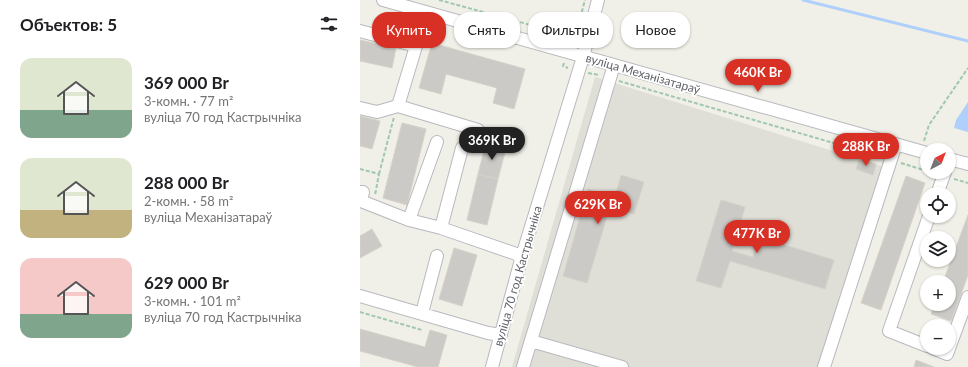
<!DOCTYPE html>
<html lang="ru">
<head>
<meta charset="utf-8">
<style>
  body { margin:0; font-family:Lato,sans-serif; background:#f2f2f2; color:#202124; height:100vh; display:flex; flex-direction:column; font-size:15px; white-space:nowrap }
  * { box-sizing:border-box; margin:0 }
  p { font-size:13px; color:#757577 }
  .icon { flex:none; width:22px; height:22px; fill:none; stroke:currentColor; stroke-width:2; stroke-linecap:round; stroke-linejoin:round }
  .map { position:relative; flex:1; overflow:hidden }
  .panel { display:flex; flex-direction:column; background:#fff; width:360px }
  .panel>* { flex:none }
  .top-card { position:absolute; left:12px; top:12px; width:380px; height:36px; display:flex; gap:8px }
  .needle { width:26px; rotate:42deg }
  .buttons { position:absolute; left:560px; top:143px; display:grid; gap:8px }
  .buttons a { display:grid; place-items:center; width:36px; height:36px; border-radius:50%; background:#fff; box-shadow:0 1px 3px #0004; font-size:20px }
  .price { position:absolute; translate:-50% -34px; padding:0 9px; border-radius:14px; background:#d93025; color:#fff; font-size:13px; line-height:26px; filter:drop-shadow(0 1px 2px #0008) }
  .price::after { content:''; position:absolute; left:50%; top:24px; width:12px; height:9px; margin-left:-6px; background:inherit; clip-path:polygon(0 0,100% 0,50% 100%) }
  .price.active { background:#222; color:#fff }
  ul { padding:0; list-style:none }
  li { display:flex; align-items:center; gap:12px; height:100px; padding:0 20px }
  li span { display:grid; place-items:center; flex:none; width:112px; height:80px; border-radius:12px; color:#555 }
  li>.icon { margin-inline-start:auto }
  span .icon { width:48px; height:48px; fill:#fffc; stroke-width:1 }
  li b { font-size:17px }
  h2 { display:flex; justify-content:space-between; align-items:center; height:48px; padding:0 20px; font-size:17px }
  .tag { padding:0 14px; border-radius:16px; background:#fff; box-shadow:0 1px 3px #0004; font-size:14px; line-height:36px }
  .tag.active { background:#d93025; color:#fff }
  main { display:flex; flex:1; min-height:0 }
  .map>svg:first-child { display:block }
  .education { fill:#e0dfd7 }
  .water { fill:#aed0fb }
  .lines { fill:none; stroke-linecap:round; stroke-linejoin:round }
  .stream { stroke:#aed0fb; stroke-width:3 }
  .building { fill:#cccac6; stroke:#d5d2c7 }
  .minor-casing { stroke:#b8b9be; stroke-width:14 }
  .path { stroke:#a0c7b0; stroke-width:2; stroke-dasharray:4 2; stroke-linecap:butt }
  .minor { stroke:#fff; stroke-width:12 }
  .labels { text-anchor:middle; stroke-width:3.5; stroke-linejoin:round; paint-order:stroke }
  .street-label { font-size:12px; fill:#5f6268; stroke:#fff }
</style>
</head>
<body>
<main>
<section class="panel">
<h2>Объектов: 5<svg class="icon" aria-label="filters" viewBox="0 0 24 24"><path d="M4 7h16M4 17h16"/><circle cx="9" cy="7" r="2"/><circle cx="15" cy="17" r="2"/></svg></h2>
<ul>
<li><span style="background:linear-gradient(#dfe7d0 65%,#7fa58c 0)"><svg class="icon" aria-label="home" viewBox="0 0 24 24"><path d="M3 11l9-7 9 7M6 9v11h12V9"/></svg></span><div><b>369 000 Br</b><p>3-комн. · 77 m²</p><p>вуліца 70 год Кастрычніка</p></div></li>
<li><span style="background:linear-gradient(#dfe7d0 65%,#c2b280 0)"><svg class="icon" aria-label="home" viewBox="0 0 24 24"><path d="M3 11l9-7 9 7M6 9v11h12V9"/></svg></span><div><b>288 000 Br</b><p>2-комн. · 58 m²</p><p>вуліца Механізатараў</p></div></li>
<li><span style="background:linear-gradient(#f6c9c9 70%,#7fa58c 0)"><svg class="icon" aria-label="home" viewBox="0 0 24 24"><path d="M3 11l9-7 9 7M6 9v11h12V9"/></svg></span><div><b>629 000 Br</b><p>3-комн. · 101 m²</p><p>вуліца 70 год Кастрычніка</p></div></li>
</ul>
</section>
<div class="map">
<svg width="608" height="367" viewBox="0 0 608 367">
  <rect width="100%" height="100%" fill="#f1f0e8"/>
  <path class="education" d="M235 77 531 169 466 367H152Z"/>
  <path class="water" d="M608 102V132L594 128 596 120Z"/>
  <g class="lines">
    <path class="stream" d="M443 0 608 41"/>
  </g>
  <path class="building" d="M0 40 36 48 32 68 0 61Z
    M72 43 165 69 154 109 133 103 137 88 86 74 81 94 59 88Z
    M0 116 20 121 12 149 0 146Z
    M42 123 66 129 47 205 23 198Z
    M126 143 146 148 138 179 118 174Z
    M499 159 516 164 513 175 496 169Z
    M118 174 138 179 127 225 107 220Z
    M261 175 284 182 274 214 250 207 227 283 203 276 228 189 255 197Z
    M546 176 565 183 521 310 501 303Z
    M361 200 385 207 372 251 393 257 399 237 474 260 465 289 370 261 361 288 336 281Z
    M608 215V275L591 321 571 314 575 304H589V282H583Z
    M12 229 22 246 0 258V236Z
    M94 248 117 255 102 306 79 299Z
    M0 329 65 347 70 330 87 335 78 367H58L0 351Z
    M556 360 574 367H554Z"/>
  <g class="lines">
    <g class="minor-casing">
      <path id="minor" d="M23 0 567 153
        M66 13 38 106 118 130
        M0 31 56 46
        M0 108 17 112 38 106
        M77 142 49 220 81 228 162 256
        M589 159 608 164
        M0 192H3L1 201 49 220
        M577 194 585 172
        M81 228 102 148
        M0 296 128 333 141 335
        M62 313 77 256
        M171 341 262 367
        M567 346 529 331 569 216
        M572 348 587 354 608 297
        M132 367 162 256 223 57 238 0
        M163 367 254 65
        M464 367 536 144"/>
    </g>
    <path class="path" d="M79 0 211 36 209 41
      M211 36 215 37 225 0
      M204 63 203 66 208 68
      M228 73 239 75
      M259 81 522 157
      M564 141 569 125 608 68
      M541 163 567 171
      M0 169 19 174 15 195
      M19 174 34 117
      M594 179 608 183
      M0 312 62 330"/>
    <use href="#minor" class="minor"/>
  </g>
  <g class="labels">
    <g class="street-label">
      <text transform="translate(283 74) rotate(16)" y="4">вуліца Механізатараў</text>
      <text transform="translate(158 276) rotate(-74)" y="4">вуліца 70 год Кастрычніка</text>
    </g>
  </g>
</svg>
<div class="buttons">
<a><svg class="needle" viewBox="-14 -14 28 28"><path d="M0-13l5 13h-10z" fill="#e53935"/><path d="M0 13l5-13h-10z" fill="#757577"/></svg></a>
<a><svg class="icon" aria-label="locate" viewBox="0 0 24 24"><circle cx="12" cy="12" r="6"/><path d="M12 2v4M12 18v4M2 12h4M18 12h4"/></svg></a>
<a><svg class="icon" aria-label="layers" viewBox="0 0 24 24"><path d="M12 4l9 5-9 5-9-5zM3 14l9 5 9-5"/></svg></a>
<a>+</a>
<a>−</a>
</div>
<b class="price" style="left:398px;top:93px">460K Br</b>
<b class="price active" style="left:132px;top:161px">369K Br</b>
<b class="price" style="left:506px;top:167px">288K Br</b>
<b class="price" style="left:238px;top:225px">629K Br</b>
<b class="price" style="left:397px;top:254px">477K Br</b>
<div class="top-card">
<a class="tag active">Купить</a>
<a class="tag">Снять</a>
<a class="tag">Фильтры</a>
<a class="tag">Новое</a>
</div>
</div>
</main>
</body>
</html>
